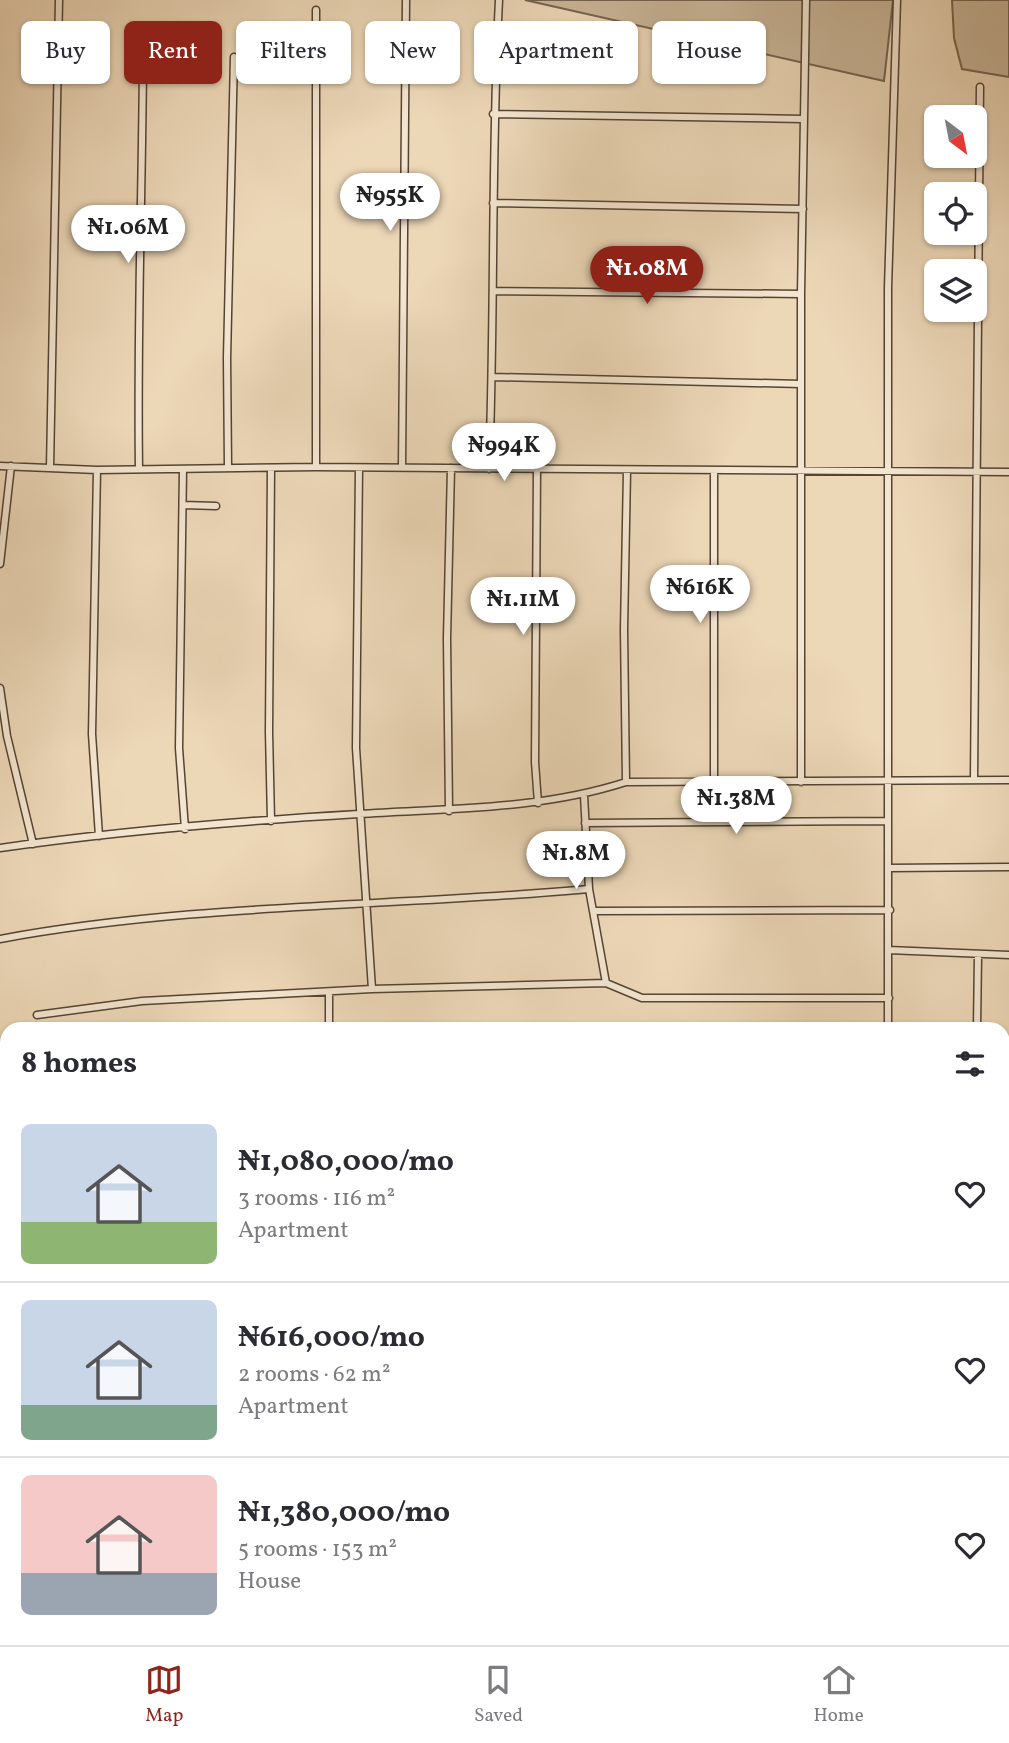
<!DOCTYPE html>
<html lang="en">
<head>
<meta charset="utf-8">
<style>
  body { margin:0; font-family:Vollkorn,serif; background:#f2f2f3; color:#2b2b33; height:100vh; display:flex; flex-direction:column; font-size:26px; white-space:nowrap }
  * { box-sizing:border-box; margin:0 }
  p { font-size:23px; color:#7c7c81 }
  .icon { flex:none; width:38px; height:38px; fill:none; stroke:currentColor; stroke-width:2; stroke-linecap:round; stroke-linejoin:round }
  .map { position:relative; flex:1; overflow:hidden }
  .details { position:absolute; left:0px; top:1022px; width:1010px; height:623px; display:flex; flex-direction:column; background:#fff; border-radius:21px 21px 0 0; box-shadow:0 2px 5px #0004 }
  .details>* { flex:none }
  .banner { position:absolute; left:21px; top:21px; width:968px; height:63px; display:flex; gap:14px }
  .needle { width:46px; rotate:148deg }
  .tools { position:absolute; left:924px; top:105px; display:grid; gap:14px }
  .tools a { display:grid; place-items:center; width:63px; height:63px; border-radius:10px; background:#fff; box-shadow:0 2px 5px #0004; font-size:35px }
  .price { position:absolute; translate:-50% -60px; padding:0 16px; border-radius:24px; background:#fff; color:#222; font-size:23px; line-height:46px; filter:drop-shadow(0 2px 4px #0008) }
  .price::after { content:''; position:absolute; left:50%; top:42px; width:21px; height:16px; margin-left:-10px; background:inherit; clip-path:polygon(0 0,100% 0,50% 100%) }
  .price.on { background:#8f2418; color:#fff }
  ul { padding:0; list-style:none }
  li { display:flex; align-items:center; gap:21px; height:175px; padding:0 21px }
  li+li { border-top:2px solid #e1e1e2 }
  li span { display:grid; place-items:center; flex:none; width:196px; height:140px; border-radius:10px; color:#555 }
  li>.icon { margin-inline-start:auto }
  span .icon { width:84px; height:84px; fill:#fffc; stroke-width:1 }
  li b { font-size:30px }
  h2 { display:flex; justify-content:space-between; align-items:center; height:84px; padding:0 21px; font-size:30px }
  .pill { padding:0 24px; border-radius:10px; background:#fff; box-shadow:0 2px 5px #0004; font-size:24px; line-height:63px }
  .pill.on { background:#8f2418; color:#fff }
  .tab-bar { display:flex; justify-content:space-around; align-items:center; height:98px; border-top:2px solid #e1e1e2; background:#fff; font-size:19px; color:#7c7c81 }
  .tab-bar a { display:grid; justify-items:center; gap:4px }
  .tab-bar .on { color:#8f2418 }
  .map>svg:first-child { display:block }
  .green { fill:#c9b699; stroke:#756450; stroke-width:2 }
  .water { fill:#a7947b; stroke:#71604d; stroke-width:2 }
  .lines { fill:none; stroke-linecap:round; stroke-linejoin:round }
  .minor-casing { stroke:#544433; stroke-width:9 }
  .minor { stroke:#f3e5d0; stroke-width:6 }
</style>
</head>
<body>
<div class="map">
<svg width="1009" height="1645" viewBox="0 0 1009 1645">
  <rect width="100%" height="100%" fill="#ecd7b7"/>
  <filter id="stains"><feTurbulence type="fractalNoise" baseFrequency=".00286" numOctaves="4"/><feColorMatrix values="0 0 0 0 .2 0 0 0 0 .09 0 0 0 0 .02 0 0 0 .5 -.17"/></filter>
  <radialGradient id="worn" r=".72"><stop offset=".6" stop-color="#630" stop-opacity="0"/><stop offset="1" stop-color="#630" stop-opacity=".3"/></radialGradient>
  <path class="green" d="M525 0H893L884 81Z
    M952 0H1009V77L962 69 954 38Z"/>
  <path class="water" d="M0 1339 7 1342V1507L0 1502Z"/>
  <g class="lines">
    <g class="minor-casing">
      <path id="minor" d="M316 10V467
        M493 114 803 119
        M493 203 803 209
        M493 291 801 294
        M493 377 801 384
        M0 466 97 470 316 467 1009 472
        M228 467 227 358 234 57
        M402 467 406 0
        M50 468 59 0
        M271 468 269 732 271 821
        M359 468 356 748 372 989
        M139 469C137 333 142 197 143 62
        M183 469 179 748 185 829
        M489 469C495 313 491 156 499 0
        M537 469 535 762 538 803
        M97 470 92 734 99 836
        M183 505 216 506
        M0 564 11 466
        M0 688 7 736 33 844
        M714 780V470
        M974 780 980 87
        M626 782 624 630 627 471
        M801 782V294L806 0
        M584 795 589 889 606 983
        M449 811 447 638 451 468
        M585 823 887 821
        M0 848C118 831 239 821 359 814 450 808 539 810 626 782L1009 780
        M889 868 1009 867
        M594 911 890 910
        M0 939C194 903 393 907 589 889
        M888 950 1009 955
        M329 994V1029
        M37 1015 142 1001 372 989 606 983 642 998H889
        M888 1029V288L897 0
        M977 1029 978 955
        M1003 1267H1009
        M1003 1467 1009 1320
        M1003 1532H1009
        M391 1638 392 1645
        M472 1638V1645
        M676 1645V1638
        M795 1645 797 1638
        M898 1645V1638
        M985 1645 986 1638"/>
    </g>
    <use href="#minor" class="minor"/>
  </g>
  <rect width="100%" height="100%" filter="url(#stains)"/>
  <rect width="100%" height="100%" fill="url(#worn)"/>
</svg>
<div class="tools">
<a><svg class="needle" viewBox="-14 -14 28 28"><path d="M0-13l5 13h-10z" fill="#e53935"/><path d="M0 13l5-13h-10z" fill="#7c7c81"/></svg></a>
<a><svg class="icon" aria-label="locate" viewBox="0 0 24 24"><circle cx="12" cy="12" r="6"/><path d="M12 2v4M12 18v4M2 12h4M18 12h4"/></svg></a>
<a><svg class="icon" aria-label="layers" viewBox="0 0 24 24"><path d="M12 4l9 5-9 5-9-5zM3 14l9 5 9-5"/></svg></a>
</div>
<b class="price" style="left:390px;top:233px">₦955K</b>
<b class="price" style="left:128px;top:265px">₦1.06M</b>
<b class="price on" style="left:647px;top:306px">₦1.08M</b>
<b class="price" style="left:504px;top:483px">₦994K</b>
<b class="price" style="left:700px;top:625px">₦616K</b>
<b class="price" style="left:523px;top:637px">₦1.11M</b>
<b class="price" style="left:736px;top:836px">₦1.38M</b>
<b class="price" style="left:576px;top:891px">₦1.8M</b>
<div class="banner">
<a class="pill">Buy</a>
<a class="pill on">Rent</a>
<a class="pill">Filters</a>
<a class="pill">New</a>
<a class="pill">Apartment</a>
<a class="pill">House</a>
</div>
<section class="details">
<h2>8 homes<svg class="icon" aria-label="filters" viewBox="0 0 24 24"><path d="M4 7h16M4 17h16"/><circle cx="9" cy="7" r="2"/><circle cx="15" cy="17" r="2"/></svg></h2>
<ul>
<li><span style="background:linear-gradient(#c9d6e8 70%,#8fb573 0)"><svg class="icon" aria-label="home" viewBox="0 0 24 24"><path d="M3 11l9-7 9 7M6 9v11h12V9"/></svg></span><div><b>₦1,080,000/mo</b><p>3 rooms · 116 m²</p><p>Apartment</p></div><svg class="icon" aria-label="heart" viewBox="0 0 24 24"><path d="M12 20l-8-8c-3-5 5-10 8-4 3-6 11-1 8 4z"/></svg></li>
<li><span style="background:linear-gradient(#c9d6e8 75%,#7fa58c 0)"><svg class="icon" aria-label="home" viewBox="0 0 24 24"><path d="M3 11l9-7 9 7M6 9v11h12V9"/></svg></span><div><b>₦616,000/mo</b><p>2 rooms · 62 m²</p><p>Apartment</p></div><svg class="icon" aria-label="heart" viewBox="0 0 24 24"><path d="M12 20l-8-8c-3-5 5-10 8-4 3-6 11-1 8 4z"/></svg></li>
<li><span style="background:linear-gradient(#f6c9c9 70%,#9aa5b1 0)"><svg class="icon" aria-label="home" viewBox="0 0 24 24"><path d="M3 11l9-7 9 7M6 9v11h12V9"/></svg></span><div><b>₦1,380,000/mo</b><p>5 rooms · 153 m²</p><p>House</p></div><svg class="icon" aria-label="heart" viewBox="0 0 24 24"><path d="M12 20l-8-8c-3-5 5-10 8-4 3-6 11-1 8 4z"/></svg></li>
</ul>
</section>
</div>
<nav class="tab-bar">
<a class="on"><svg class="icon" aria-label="map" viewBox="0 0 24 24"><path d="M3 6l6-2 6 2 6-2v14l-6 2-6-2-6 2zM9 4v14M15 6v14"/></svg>Map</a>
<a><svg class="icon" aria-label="saved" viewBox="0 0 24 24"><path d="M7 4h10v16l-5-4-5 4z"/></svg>Saved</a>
<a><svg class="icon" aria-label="home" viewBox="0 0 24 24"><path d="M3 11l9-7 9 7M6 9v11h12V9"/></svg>Home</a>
</nav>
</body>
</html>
